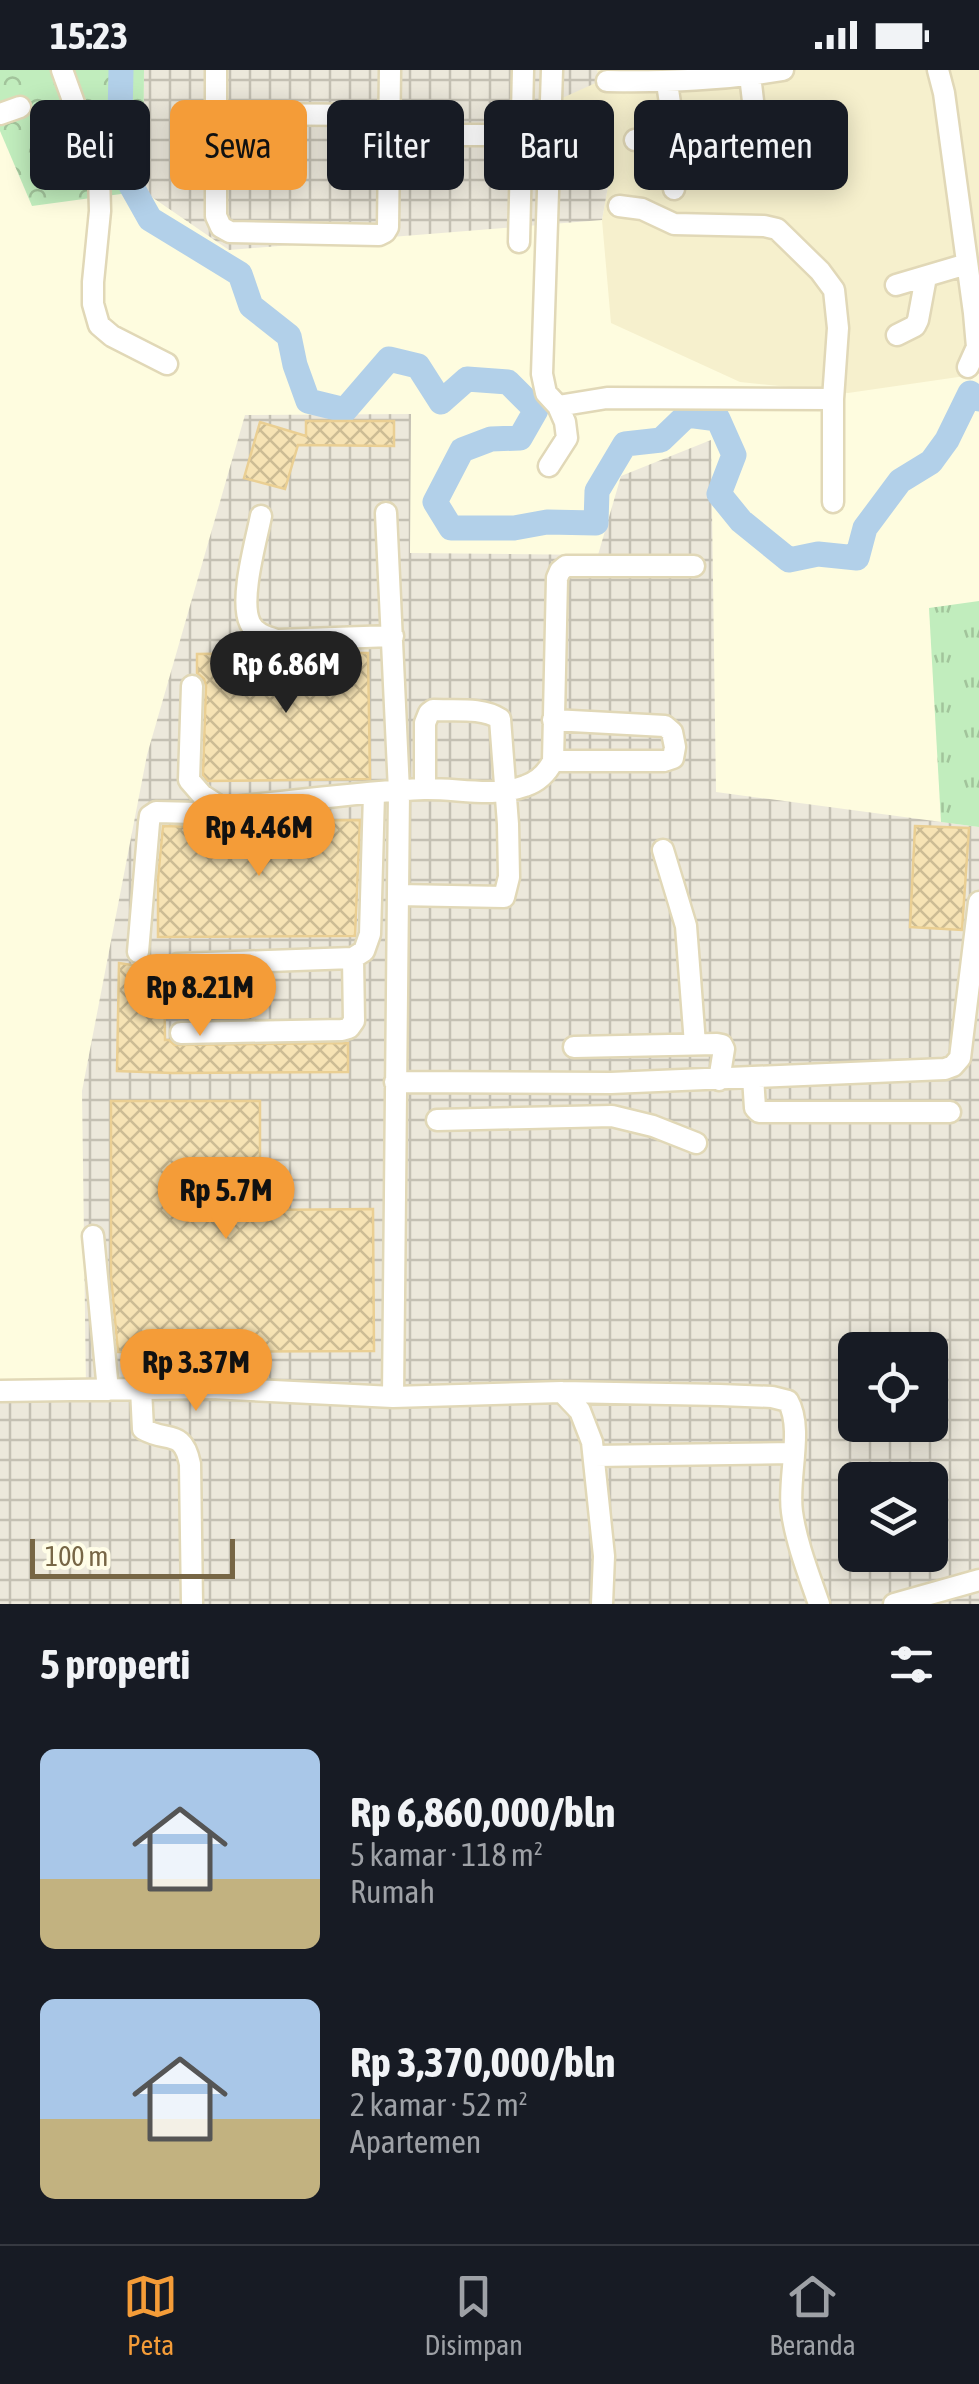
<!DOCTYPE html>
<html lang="id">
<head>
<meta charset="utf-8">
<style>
  body { margin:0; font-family:"Asap Condensed",sans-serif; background:#20242c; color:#f1f3f6; height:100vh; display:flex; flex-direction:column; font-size:38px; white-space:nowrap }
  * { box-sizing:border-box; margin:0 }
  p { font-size:32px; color:#9ea1a6 }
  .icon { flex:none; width:55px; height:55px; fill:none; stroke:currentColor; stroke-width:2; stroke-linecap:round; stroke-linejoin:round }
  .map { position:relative; height:1534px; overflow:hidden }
  .sheet { display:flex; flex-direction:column; background:#171b24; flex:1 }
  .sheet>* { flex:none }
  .hud { position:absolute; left:30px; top:30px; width:920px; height:90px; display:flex; gap:20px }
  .fabs { position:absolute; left:838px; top:1262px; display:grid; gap:20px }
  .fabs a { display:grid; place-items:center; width:110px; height:110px; border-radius:15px; background:#171b24; box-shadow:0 5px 25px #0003; font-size:50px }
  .scale { position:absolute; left:30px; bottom:25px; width:205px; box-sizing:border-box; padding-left:10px; border:5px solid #776645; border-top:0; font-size:28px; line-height:35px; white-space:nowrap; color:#776645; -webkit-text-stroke:8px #fffde7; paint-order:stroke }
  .price { position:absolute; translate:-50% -85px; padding:0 22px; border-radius:35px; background:#f49c38; color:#111; font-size:32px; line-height:65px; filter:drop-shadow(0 2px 5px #0008) }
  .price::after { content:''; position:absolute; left:50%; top:60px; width:30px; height:22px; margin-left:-15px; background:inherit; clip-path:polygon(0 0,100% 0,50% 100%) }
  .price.selected { background:#222; color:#fff }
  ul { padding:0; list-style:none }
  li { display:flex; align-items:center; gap:30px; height:250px; padding:0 40px }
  li span { display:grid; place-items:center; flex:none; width:280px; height:200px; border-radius:15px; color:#555 }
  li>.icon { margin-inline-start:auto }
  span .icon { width:120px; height:120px; fill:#fffc; stroke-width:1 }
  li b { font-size:42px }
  h2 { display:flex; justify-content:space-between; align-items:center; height:120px; padding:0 40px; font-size:42px }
  .tag { padding:0 35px; border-radius:15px; background:#171b24; box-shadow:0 5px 25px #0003; font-size:35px; line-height:90px }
  .tag.selected { background:#f49c38; color:#111 }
  .status { display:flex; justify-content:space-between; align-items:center; height:70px; padding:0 50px; background:#171b24; direction:ltr }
  .status svg { height:28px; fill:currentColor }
  .dock { display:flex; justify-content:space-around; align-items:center; height:140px; border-top:2px solid #363941; background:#171b24; font-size:28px; color:#9ea1a6 }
  .dock a { display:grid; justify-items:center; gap:5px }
  .dock .selected { color:#f49c38 }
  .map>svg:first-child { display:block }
  .residential { fill:#f6f0cd }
  .industrial { fill:url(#industrial-grid); fill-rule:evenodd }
  .grass { fill:url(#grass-tufts) }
  .forest { fill:url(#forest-crowns) }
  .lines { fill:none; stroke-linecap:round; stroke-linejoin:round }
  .river { stroke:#b2d0e9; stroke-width:25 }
  .building { fill:url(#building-cross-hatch); stroke:#eacf93; stroke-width:2.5 }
  .minor-casing { stroke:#e1d8b7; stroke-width:25 }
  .minor { stroke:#fff; stroke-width:20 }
</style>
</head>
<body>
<div class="status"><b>15:23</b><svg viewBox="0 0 49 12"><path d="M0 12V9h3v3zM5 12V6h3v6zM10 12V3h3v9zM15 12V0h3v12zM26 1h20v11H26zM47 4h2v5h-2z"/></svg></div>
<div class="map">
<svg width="979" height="1534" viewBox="0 0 979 1534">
  <defs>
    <pattern id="industrial-grid" width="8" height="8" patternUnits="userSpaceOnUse" patternTransform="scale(2.5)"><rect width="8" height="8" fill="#ece8db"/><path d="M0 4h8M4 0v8" fill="none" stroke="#c4c0b3"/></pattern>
    <pattern id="grass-tufts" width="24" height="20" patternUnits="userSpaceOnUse" patternTransform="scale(2.5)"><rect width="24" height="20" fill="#c1edbd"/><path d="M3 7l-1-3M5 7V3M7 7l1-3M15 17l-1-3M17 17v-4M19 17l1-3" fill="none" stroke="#a2c49b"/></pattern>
    <pattern id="forest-crowns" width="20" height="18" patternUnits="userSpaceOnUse" patternTransform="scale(2.5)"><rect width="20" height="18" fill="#c1edbd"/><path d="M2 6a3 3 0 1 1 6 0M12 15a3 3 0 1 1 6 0" fill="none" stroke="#a2c49b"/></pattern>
    <pattern id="building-cross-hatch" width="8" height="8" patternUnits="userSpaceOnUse" patternTransform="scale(2.5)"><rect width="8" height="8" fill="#f6e3b4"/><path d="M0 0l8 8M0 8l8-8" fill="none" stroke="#ccbc94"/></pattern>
  </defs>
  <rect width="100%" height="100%" fill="#fefcdf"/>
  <path class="residential" d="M597 0H979V304L848 323 740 312 611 253 602 150 612 94 559 28 599 11Z"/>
  <path class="industrial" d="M144 0H597L600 11 560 29 612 94 602 150 229 180 143 121Z
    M411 344 410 483 598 485 621 406 711 370 716 722 979 757V1534H0V1315L86 1318 82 1021 147 685 245 345ZM855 1280H930V1355H855ZM855 1410H930V1485H855Z"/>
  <path class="grass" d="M979 531V757L941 752 929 538Z"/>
  <path class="forest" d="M0 0H144L143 121 32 136 0 61Z"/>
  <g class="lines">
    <path class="river" d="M121 0 119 94 150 149 240 204 251 236 289 266 295 295 308 331 345 340 389 289 418 296 441 332 467 309 508 312 536 340 520 368 491 369 462 380 435 432 451 458H514L547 452 596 453 597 421 625 374 661 370 687 345 718 349 734 385 719 424 741 451 789 490 818 484 857 488 865 458 900 411 931 392 947 370 970 323 979 329"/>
  </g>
  <path class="building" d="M306 351H394V376L298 375 285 419 244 408 260 352 306 366Z
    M289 583H368L370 709 208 711 203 705 206 616 204 609 197 603V584Z
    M360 750 355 866 158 867V809L163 756 197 757 234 751Z
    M915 756 969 758 962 860 910 857Z
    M119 893 138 896 146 893H164L165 970H169L175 975 348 973V1002L172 1003 117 1001Z
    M111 1031H260V1140L373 1139 374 1281 118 1282 111 1206Z"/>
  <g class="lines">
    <g class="minor-casing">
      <path id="minor" d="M62 0 99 102 100 141 93 212V234L99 255 112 266 167 294
        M216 0V146L221 157 230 162 379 165 385 162 388 157 390 0
        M938 0 944 23 974 243 977 277 968 297
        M750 5 753 31
        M607 11C670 12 721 10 783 0
        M0 44 20 37
        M217 44 389 45
        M388 65H521
        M668 67 674 119
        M635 70 672 65 674 60 667 13
        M619 136 642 139 674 154 764 156 777 159 820 201 834 220 838 258 833 329
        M519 172 523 0
        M896 215 967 194
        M897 265 915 256 918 250 926 207
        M558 336 607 328 833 329V432
        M549 396 567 368 565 352 558 336 546 323 542 304 552 0
        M386 443 399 721 393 1327
        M261 446C256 471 239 530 250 553 255 564 267 567 277 570L393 566
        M192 616 189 710 202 725 222 738
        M553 691H664L673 688 675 677 672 662 665 656 553 650
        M663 780 686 856 695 974
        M398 825 504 827 509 807 508 754 500 649C483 637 454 641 433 640L429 643 425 653V719
        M138 882 149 753 150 746 156 742 197 743 222 738C289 732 357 722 424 719 457 718 493 728 525 716 537 712 547 703 553 691L557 508 560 501 566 496H694
        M178 894 353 888 364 881 370 864 374 724
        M181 963 342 960 349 958 354 951 353 888
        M574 977 717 974 722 975 724 979 719 1010
        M753 1007 755 1038 759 1042H950
        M395 1012 611 1013 945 999 953 996 960 988 979 832
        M437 1050 612 1046 653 1056 696 1073
        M93 1166 108 1320
        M141 1319 143 1359C167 1373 183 1358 190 1394L192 1534
        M0 1321 211 1318 393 1327 562 1322 720 1325 772 1327 788 1331C804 1359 787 1409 792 1442 796 1472 809 1505 819 1534
        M562 1322 580 1341 592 1372 604 1486 602 1534
        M595 1386 793 1383
        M894 1534 979 1510"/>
    </g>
    <use href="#minor" class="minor"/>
  </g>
</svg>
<div class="fabs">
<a><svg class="icon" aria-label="locate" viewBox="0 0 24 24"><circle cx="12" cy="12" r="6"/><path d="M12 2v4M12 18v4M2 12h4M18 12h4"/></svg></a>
<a><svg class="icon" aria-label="layers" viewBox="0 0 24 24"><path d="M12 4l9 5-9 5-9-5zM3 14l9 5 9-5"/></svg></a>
</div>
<div class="scale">100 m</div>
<b class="price selected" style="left:286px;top:646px">Rp 6.86M</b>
<b class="price" style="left:259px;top:809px">Rp 4.46M</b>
<b class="price" style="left:200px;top:969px">Rp 8.21M</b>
<b class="price" style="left:226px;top:1172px">Rp 5.7M</b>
<b class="price" style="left:196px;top:1344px">Rp 3.37M</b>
<div class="hud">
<a class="tag">Beli</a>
<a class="tag selected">Sewa</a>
<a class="tag">Filter</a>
<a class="tag">Baru</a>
<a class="tag">Apartemen</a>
</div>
</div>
<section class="sheet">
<h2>5 properti<svg class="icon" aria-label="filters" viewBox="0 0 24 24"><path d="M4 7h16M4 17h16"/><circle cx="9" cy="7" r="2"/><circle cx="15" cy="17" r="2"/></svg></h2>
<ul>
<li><span style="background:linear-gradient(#a9c7e8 65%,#c2b280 0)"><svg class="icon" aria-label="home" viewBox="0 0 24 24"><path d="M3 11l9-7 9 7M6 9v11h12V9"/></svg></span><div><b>Rp 6,860,000/bln</b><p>5 kamar · 118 m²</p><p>Rumah</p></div></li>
<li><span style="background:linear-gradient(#a9c7e8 60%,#c2b280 0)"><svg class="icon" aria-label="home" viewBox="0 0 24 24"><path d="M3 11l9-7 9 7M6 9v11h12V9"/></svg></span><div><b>Rp 3,370,000/bln</b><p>2 kamar · 52 m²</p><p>Apartemen</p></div></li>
</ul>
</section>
<nav class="dock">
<a class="selected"><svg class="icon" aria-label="map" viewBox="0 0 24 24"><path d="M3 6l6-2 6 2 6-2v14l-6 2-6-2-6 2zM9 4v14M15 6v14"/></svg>Peta</a>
<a><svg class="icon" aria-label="saved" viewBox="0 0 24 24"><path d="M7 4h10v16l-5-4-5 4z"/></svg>Disimpan</a>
<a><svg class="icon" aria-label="home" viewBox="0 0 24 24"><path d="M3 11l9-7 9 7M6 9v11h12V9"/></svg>Beranda</a>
</nav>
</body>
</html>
